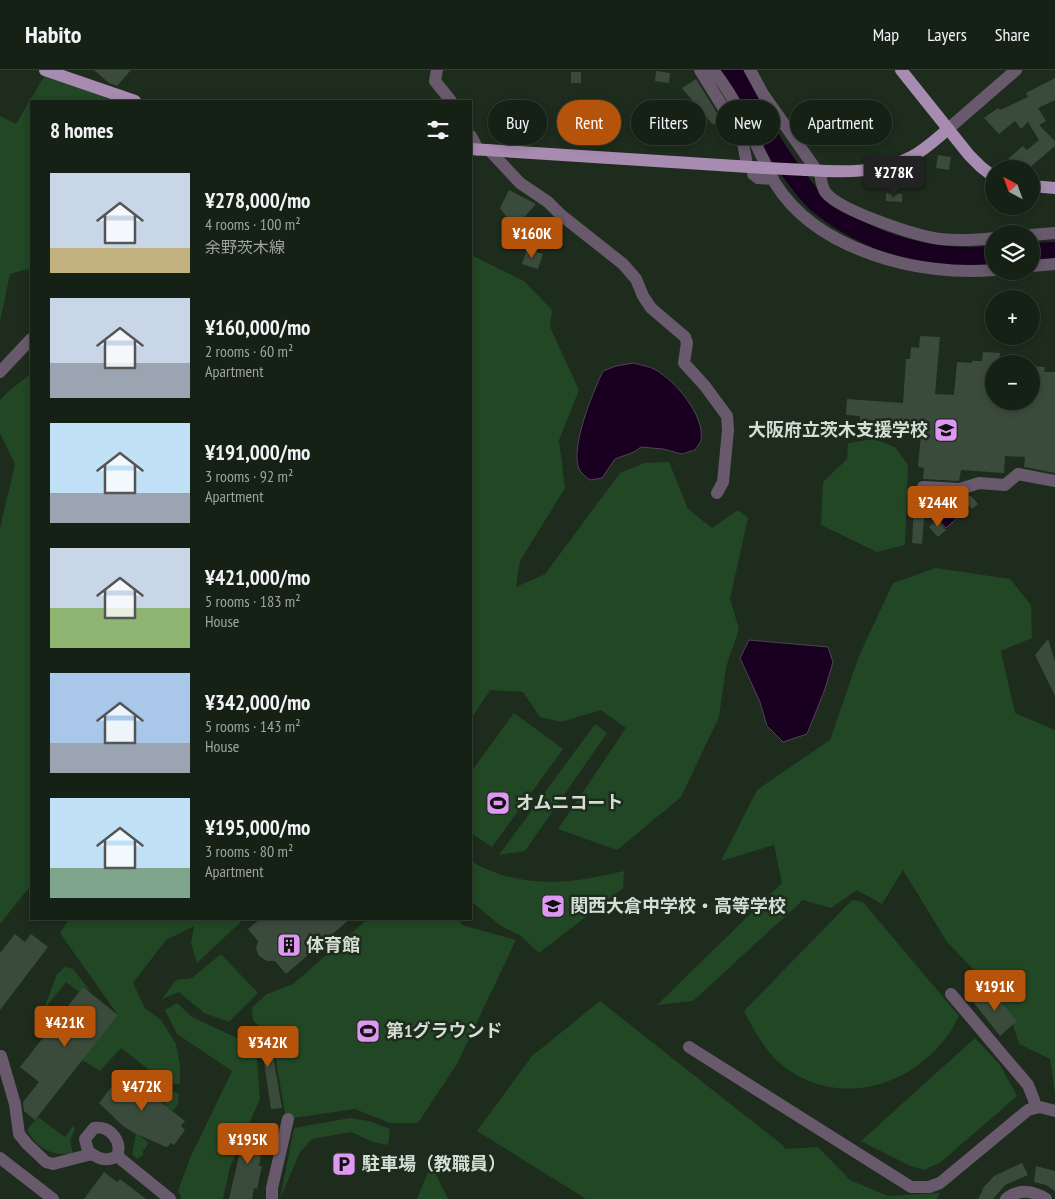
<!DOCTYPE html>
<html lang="en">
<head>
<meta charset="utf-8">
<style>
  body { margin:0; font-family:"PT Sans Narrow","Noto Sans JP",sans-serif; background:#232e23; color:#f1f3f6; height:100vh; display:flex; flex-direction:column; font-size:19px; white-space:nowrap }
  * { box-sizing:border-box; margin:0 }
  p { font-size:16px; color:#9ea3a1 }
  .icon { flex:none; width:28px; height:28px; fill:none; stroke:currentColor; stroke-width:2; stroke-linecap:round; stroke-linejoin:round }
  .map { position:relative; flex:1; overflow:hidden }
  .panel { position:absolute; left:30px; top:30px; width:442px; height:820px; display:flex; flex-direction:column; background:#162116; border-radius:0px; box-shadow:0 2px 8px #0003,0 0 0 1px #353e35 }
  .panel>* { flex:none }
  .top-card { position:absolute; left:488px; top:30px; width:475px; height:45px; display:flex; gap:10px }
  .needle { width:32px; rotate:319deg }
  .tools { position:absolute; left:985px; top:90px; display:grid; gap:10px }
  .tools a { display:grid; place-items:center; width:55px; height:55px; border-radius:50%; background:#162116; box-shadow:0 2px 8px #0003,0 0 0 1px #353e35; font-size:25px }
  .price { position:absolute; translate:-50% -42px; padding:0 11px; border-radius:5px; background:#b45309; color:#fff; font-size:16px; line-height:32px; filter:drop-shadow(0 1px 2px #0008) }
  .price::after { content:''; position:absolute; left:50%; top:30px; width:15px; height:11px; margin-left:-8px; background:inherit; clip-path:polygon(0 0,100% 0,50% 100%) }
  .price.current { background:#222; color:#fff }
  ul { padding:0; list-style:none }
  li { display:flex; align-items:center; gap:15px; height:125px; padding:0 20px }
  li span { display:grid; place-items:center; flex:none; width:140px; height:100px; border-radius:0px; color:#555 }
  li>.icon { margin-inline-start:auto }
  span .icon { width:60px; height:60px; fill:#fffc; stroke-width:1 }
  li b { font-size:21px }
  h2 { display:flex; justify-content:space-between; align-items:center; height:60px; padding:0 20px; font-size:21px }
  .chip { padding:0 18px; border-radius:22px; background:#162116; box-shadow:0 2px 8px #0003,0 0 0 1px #353e35; font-size:18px; line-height:45px }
  .chip.current { background:#b45309; color:#fff }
  header { display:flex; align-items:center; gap:30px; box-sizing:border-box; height:70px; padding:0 25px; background:#162116; border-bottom:1px solid #353e35 }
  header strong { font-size:24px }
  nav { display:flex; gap:28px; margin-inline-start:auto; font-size:18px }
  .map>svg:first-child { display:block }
  .green { fill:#224725 }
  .water { fill:#190020; stroke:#514356 }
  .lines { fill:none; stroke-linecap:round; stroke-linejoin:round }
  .river { stroke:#190020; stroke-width:20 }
  .building { fill:#3a4b3b }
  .minor { stroke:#685a6c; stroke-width:12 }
  .major { stroke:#a88bb1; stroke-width:12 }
  .major-bridge { stroke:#a88bb1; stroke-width:12 }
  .labels { text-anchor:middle; stroke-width:5; stroke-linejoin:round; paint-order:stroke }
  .poi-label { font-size:18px; font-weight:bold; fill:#d4ded4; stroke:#1d2c1d; text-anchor:start }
</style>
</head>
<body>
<header>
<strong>Habito</strong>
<nav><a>Map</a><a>Layers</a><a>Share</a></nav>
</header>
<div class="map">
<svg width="1055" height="1129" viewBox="0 0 1055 1129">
  <rect width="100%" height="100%" fill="#1d2c1d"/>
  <path class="green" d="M45 5 114 31H31V198L10 204 0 252V46L16 54Z
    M471 185 524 211 552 240 550 257 579 320 559 370 565 418 520 491 516 517 545 504 620 403 644 393 669 392 688 439 712 458 738 440 748 448 730 529 739 559 726 597 719 647 681 727 617 780 558 759 626 658 601 640 561 652 540 647 523 622 490 620 471 649Z
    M31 304V815L0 854V458L15 394 0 363V330L11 319Z
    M874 369 895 377 908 395 905 475 877 482 821 455 823 412 847 389 848 373Z
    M936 498 1010 509 1031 535 1032 568 1001 581 1015 643 1055 660V1024L1050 989 1019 974 1012 952 982 908 947 872 903 800 882 834 857 820 831 838 803 830 693 931 657 935 782 813 774 775 721 791 757 720 830 670 859 586 893 513Z
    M514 643 563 679 492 777 471 763V702Z
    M595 654 607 663 525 781 499 785Z
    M471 791C480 797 489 800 499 804 544 818 580 811 624 801L623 818 539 883 521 866 501 856 471 831Z
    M852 830 863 832 959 946C955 953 951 962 945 969 906 1018 840 1036 787 999 768 986 754 961 744 941Z
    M69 849H244L197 893 191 873 194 856 166 870 133 913 145 938 161 950 176 974 180 995V1014L166 1013 121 978 100 1001 82 990 118 945 60 863Z
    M368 849H459L462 855 516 870 457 994 418 1053H390L355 1039 286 1049 273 973 253 950 252 937 267 924 293 914Z
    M221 884 258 923 229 952 204 943 179 922 162 929 176 910 192 908Z
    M65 897 73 899 91 922 83 917 79 922 66 912 43 941 57 904Z
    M600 931 785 1077 784 1079 818 1077 850 1110 888 1126 940 1123 937 1129H586L477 1061 532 986Z
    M177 933 192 947 252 975 257 989 260 1029 230 1097 223 1129H182L178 1121 190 1088 232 1001 177 964 165 940Z
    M975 968 1000 995 1017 1026 941 1092 924 1100 908 1095 861 1071Z
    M165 1021 179 1023 178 1034 173 1041 163 1033Z
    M38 1047 65 1067 73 1056 75 1058 70 1071 73 1083C53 1088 37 1078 27 1060Z
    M350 1048 369 1051 390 1059 388 1075 373 1072 351 1062 312 1069 300 1082 280 1129 294 1058Z
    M136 1063 149 1073 143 1081V1085L137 1089 132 1084Z
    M431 1095 448 1129H417Z"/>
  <path class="water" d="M633 293C640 295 649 296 656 300 675 311 705 345 701 370 700 373 697 377 695 380L682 384 663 379 641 377 634 382 615 389 602 408 590 410C586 407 581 403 579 399 570 377 593 322 603 301L616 296Z
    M954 429 965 441 946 458 935 446Z
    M749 570 828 577 833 592 825 619 807 664 783 672 767 656 760 632 740 588Z"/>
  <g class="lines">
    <path class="river" d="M730 0C735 7 742 14 746 21 753 35 758 49 766 62 776 81 805 123 820 135 869 174 932 192 994 186
      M1031 183 1055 182"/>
  </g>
  <path class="building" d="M94 0H131L117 16 109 13Z
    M656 1 670 3 669 13 655 11Z
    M571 2H581V13H571Z
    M1055 8V30L1038 38 1046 51 1039 55 1055 71V76L1028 99H1019L1009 88 1023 76 1027 80 1039 70 1028 52 1021 59 1015 51 999 64 984 48 998 38 1000 40 1028 27 1026 23Z
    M696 9 720 48 713 55 682 18Z
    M938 85 951 87 949 100 936 98Z
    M509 120 536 134 520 152 513 147 509 150 500 138Z
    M886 123 902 124V132L886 131Z
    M527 179 543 184 538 199 522 194Z
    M920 266 940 267 935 324 954 325 957 292 972 293V291H982L983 282 1000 283 999 293 994 294V331H1031L1032 296 1045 297 1044 302H1055V403L1024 397 1025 387 1005 386 1004 403 961 400 959 411 923 409 924 398 918 397 921 364 882 360V351L860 350V346L846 345 847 329 903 333 906 289H910L911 277 919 278Z
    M971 426 978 434 972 439 961 427Z
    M914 435 925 436 922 474 912 473Z
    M937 450 946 460 938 467 929 457Z
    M1048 569 1055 591V626L1035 585Z
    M260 849H350L286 904 275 891H267L259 886 256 879 258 871 248 859Z
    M15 864 25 872 31 864 48 877 0 940V883Z
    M83 917 118 945 35 1050 24 1041 23 1032 39 1012 20 997Z
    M990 919 1017 951 1000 966 974 933Z
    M255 956 271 974 282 1038 271 1039 262 979 248 963Z
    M123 1002 185 1051 181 1056 185 1060 174 1075 171 1073 167 1077 164 1076 134 1063 123 1056 99 1033Z
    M246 1056 265 1061 259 1096H262L257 1119 254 1118 252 1129H229Z
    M1022 1093 1028 1105 1005 1115 993 1129H978L983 1120 982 1119 994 1106Z
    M1036 1096 1055 1101V1121L1046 1115 1034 1112Z
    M104 1102 117 1112 120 1109 146 1129H84Z"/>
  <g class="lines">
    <path class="minor" d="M437 0 435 11 451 31
      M700 0 742 68 746 89
      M713 0C734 26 749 59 763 89 767 97 770 106 775 113 816 180 919 207 994 200
      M750 0 763 24 817 101
      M948 59 1016 0
      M471 66 478 80
      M489 80 520 113 548 132 561 145 623 194 636 209 643 226 651 238 685 267 687 273 684 293 705 316 727 346 728 360 723 412 717 423
      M820 101C821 108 821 117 826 123 841 141 916 166 940 169 958 171 976 170 994 168
      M753 104 758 108 773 109
      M1031 165 1055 163
      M1031 196 1055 194
      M0 302 31 269
      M923 417 960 419 979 413 1005 415 1018 404 1055 411
      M951 924 1028 1015 1034 1030 1035 1038
      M689 977 911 1117H929L940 1113 1028 1040 1040 1037 1055 1041
      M1 986 15 1034 19 1064 27 1074 46 1092 53 1094 92 1084
      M94 1058C110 1055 123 1072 117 1086 106 1093 97 1088 88 1081L85 1069Z
      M117 1086 170 1129
      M0 1088 53 1129
      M272 1129V1118L288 1049
      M1006 1129C1018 1119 1033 1120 1046 1129"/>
    <path class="major" d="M45 0 135 31
      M901 0 969 85 981 97 994 107
      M471 79 766 98
      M806 100C841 102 879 104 911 87 925 80 936 69 948 59
      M1031 116 1055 118"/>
    <path class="major-bridge" d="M766 98 806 100"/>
  </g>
  <defs>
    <g id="school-square" transform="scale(1.25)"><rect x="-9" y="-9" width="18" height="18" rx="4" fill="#de98f2" stroke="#1d2c1d"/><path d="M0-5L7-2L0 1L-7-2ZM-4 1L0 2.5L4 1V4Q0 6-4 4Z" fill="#111"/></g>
    <g id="stadium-square" transform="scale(1.25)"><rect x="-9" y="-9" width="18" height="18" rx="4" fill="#de98f2" stroke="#1d2c1d"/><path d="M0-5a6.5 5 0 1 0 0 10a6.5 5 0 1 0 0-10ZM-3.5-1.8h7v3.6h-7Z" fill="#111"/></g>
    <g id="building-square" transform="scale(1.25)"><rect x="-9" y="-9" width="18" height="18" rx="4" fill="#de98f2" stroke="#1d2c1d"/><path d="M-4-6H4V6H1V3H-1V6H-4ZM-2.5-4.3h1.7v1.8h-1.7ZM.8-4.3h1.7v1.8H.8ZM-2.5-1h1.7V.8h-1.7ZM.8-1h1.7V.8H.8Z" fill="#111"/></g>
    <g id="parking-square" transform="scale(1.25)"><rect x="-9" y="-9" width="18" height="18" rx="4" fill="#de98f2" stroke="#1d2c1d"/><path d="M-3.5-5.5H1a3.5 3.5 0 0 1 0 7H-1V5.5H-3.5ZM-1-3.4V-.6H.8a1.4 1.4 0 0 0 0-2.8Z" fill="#111"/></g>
  </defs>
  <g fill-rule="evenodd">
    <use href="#school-square" x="946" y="360"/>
    <use href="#stadium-square" x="498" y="733"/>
    <use href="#school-square" x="553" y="836"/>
    <use href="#building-square" x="289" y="875"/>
    <use href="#stadium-square" x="368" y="961"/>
    <use href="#parking-square" x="344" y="1094"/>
  </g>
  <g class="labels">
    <g class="poi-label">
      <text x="928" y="366" text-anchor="end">大阪府立茨木支援学校</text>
      <text x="516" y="739">オムニコート</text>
      <text x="570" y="842">関西大倉中学校・高等学校</text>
      <text x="306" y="881">体育館</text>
      <text x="386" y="967">第1グラウンド</text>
      <text x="362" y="1100">駐車場（教職員）</text>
    </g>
  </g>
</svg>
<div class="tools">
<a><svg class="needle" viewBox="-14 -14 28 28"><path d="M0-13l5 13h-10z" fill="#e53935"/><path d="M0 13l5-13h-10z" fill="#9ea3a1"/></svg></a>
<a><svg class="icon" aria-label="layers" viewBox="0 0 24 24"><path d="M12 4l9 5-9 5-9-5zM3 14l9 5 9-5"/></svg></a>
<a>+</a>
<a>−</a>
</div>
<b class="price current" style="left:894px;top:128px">¥278K</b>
<b class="price" style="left:532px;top:189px">¥160K</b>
<b class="price" style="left:938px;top:458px">¥244K</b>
<b class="price" style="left:995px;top:942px">¥191K</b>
<b class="price" style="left:65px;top:978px">¥421K</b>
<b class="price" style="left:268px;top:998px">¥342K</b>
<b class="price" style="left:142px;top:1042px">¥472K</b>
<b class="price" style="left:248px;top:1095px">¥195K</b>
<div class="top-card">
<a class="chip">Buy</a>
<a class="chip current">Rent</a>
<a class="chip">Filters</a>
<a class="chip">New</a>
<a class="chip">Apartment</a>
</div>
<section class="panel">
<h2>8 homes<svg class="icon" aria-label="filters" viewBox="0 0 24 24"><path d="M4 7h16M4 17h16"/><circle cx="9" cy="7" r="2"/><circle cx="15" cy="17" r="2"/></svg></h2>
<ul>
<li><span style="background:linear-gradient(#c9d6e8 75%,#c2b280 0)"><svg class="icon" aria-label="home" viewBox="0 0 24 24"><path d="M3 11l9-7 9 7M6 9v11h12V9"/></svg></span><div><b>¥278,000/mo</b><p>4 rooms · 100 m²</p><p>余野茨木線</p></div></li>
<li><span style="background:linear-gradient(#c9d6e8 65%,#9aa5b1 0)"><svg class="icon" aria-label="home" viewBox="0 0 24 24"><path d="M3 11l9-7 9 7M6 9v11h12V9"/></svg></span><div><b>¥160,000/mo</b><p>2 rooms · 60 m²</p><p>Apartment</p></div></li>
<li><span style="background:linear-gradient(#bfe0f5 70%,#9aa5b1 0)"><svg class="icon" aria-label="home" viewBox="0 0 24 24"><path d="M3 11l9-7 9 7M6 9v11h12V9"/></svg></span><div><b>¥191,000/mo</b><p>3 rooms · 92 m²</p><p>Apartment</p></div></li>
<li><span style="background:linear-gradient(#c9d6e8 60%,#8fb573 0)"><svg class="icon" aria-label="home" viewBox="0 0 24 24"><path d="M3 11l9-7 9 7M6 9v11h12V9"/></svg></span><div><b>¥421,000/mo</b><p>5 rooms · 183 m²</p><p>House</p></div></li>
<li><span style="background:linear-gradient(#a9c7e8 70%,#9aa5b1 0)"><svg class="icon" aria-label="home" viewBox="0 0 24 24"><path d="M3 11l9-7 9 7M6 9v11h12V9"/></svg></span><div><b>¥342,000/mo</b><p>5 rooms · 143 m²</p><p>House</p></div></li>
<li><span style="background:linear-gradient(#bfe0f5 70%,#7fa58c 0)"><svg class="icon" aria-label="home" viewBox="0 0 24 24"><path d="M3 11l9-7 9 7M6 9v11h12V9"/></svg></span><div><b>¥195,000/mo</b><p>3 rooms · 80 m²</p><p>Apartment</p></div></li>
</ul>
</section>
</div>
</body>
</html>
